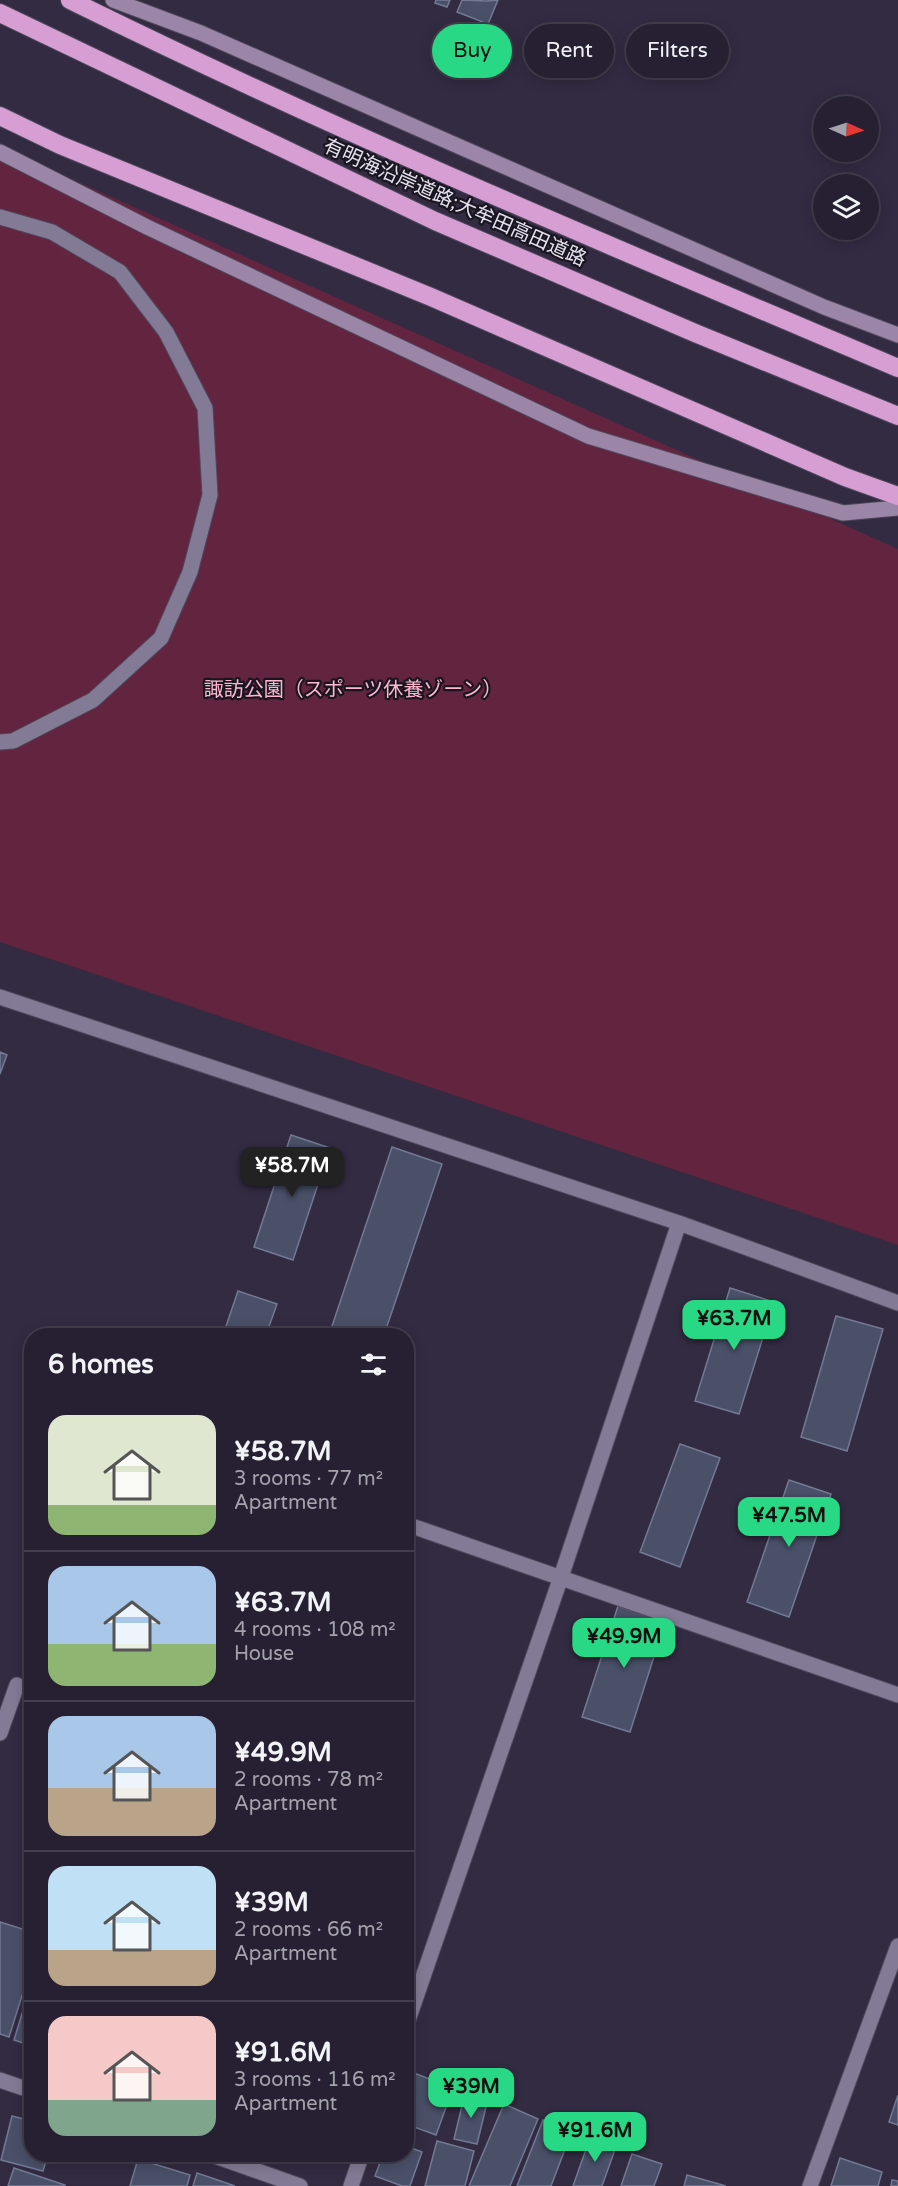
<!DOCTYPE html>
<html lang="en">
<head>
<meta charset="utf-8">
<style>
  body { margin:0; font-family:"Varela Round","Noto Sans JP",sans-serif; background:#322d3e; color:#f1f3f6; height:100vh; display:flex; flex-direction:column; font-size:22px; white-space:nowrap }
  * { box-sizing:border-box; margin:0 }
  p { font-size:20px; color:#a4a3ac }
  .icon { flex:none; width:33px; height:33px; fill:none; stroke:currentColor; stroke-width:2; stroke-linecap:round; stroke-linejoin:round }
  .map { position:relative; flex:1; overflow:hidden }
  .panel { position:absolute; left:24px; top:1328px; width:390px; height:834px; display:flex; flex-direction:column; background:#262032; border-radius:24px; box-shadow:0 3px 15px #0003,0 0 0 2px #423e4d }
  .panel>* { flex:none }
  .banner { position:absolute; left:432px; top:24px; width:375px; height:54px; display:flex; gap:12px }
  .needle { width:39px; rotate:93deg }
  .tools { position:absolute; left:813px; top:96px; display:grid; gap:12px }
  .tools a { display:grid; place-items:center; width:66px; height:66px; border-radius:50%; background:#262032; box-shadow:0 3px 15px #0003,0 0 0 2px #423e4d; font-size:30px }
  .price { position:absolute; translate:-50% -51px; padding:0 14px; border-radius:12px; background:#29d885; color:#111; font-size:20px; line-height:39px; filter:drop-shadow(0 2px 3px #0008) }
  .price::after { content:''; position:absolute; left:50%; top:36px; width:18px; height:14px; margin-left:-9px; background:inherit; clip-path:polygon(0 0,100% 0,50% 100%) }
  .price.current { background:#222; color:#fff }
  ul { padding:0; list-style:none }
  li { display:flex; align-items:center; gap:18px; height:150px; padding:0 24px }
  li+li { border-top:2px solid #423e4d }
  li span { display:grid; place-items:center; flex:none; width:168px; height:120px; border-radius:18px; color:#555 }
  li>.icon { margin-inline-start:auto }
  span .icon { width:72px; height:72px; fill:#fffc; stroke-width:1 }
  li b { font-size:26px }
  h2 { display:flex; justify-content:space-between; align-items:center; height:72px; padding:0 24px; font-size:26px }
  .tag { padding:0 21px; border-radius:27px; background:#262032; box-shadow:0 3px 15px #0003,0 0 0 2px #423e4d; font-size:21px; line-height:54px }
  .tag.current { background:#29d885; color:#111 }
  .map>svg:first-child { display:block }
  .green { fill:#62243e }
  .building { fill:#495068; stroke:#727a94; stroke-width:1.5 }
  .lines { fill:none; stroke-linecap:round; stroke-linejoin:round }
  .lane-casing { stroke:#4f485c; stroke-width:17 }
  .street-casing { stroke:#4f485c; stroke-width:17 }
  .secondary-casing { stroke:#4f485c; stroke-width:17 }
  .highway-casing { stroke:#4f485c; stroke-width:20 }
  .lane { stroke:#837b95; stroke-width:15 }
  .street { stroke:#837b95; stroke-width:15 }
  .secondary { stroke:#9c86a8; stroke-width:15 }
  .highway { stroke:#d69ed3; stroke-width:18 }
  .labels { text-anchor:middle; stroke-width:4.5; stroke-linejoin:round; paint-order:stroke }
  .street-label { font-size:20px; fill:#e4e0ef; stroke:#191620 }
  .park-label { font-size:20px; fill:#fdb6ce; stroke:#191620 }
</style>
</head>
<body>
<div class="map">
<svg width="898" height="2186" viewBox="0 0 898 2186">
  <rect width="100%" height="100%" fill="#332b42"/>
  <path class="green" d="M0 147 898 549V1245L0 942Z"/>
  <path class="building" d="M436 0H450L447 7 435 3Z
    M462 0 486 1 498 0 488 24 457 12Z
    M0 1052 7 1055 0 1074Z
    M291 1135 330 1148 293 1260 254 1247Z
    M392 1147 442 1164 384 1335H329Z
    M730 1288 774 1302 739 1414 695 1401Z
    M238 1291 277 1304 266 1335H223Z
    M836 1316 883 1329 847 1451 801 1437Z
    M680 1444 720 1458 680 1567 640 1552Z
    M789 1480 831 1494 789 1617 747 1602Z
    M618 1606 665 1622 630 1732 582 1717Z
    M0 1922 32 1932V1964L9 2037 0 2034Z
    M32 1981V2046L14 2040Z
    M406 2070 453 2088 436 2135 406 2124Z
    M465 2093 488 2099 477 2144 454 2139Z
    M898 2095V2125L889 2122Z
    M504 2104 538 2119 510 2186H469Z
    M12 2116 32 2121V2154H48L43 2171 1 2160Z
    M543 2120 572 2131 551 2186H517Z
    M591 2135 617 2144 602 2186H573Z
    M437 2141 474 2151 465 2186H425Z
    M406 2146 422 2152 410 2186H402L375 2176 383 2154H406Z
    M632 2154 662 2164 654 2186H621Z
    M840 2158 882 2172 878 2186H831Z
    M138 2159 190 2175 187 2186H130Z
    M14 2168 65 2185V2186H8Z
    M197 2173 235 2186H193Z
    M687 2175 726 2186H684Z
    M892 2180 898 2181V2186H891Z"/>
  <g class="lines">
    <g class="lane-casing">
      <path id="lane" d="M0 217 52 232 120 272 166 332 205 408 210 495 190 572 161 638 93 700 13 741 0 742"/>
    </g>
    <g class="street-casing">
      <path id="street" d="M0 997 679 1223
        M406 1524 898 1695
        M0 1733 17 1685
        M406 2026 561 1577 679 1223 898 1303
        M0 2080 32 2091
        M209 2154 300 2186
        M351 2186 362 2154
        M810 2186 898 1946"/>
    </g>
    <g class="secondary-casing">
      <path id="secondary" d="M113 0 201 33 824 307 898 335
        M0 152 147 227 588 436 843 513 898 508"/>
    </g>
    <g class="highway-casing">
      <path id="highway" d="M70 0C341 134 620 250 898 368
        M0 13 435 221 695 333 898 416
        M0 116 60 145 431 297 845 477 898 496"/>
    </g>
    <use href="#lane" class="lane"/>
    <use href="#street" class="street"/>
    <use href="#secondary" class="secondary"/>
    <use href="#highway" class="highway"/>
  </g>
  <g class="labels">
    <g class="street-label">
      <text transform="translate(455 202) rotate(24)" y="7">有明海沿岸道路;大牟田高田道路</text>
    </g>
    <g class="park-label">
      <text x="353" y="696">諏訪公園（スポーツ休養ゾーン）</text>
    </g>
  </g>
</svg>
<div class="tools">
<a><svg class="needle" viewBox="-14 -14 28 28"><path d="M0-13l5 13h-10z" fill="#e53935"/><path d="M0 13l5-13h-10z" fill="#a4a3ac"/></svg></a>
<a><svg class="icon" aria-label="layers" viewBox="0 0 24 24"><path d="M12 4l9 5-9 5-9-5zM3 14l9 5 9-5"/></svg></a>
</div>
<b class="price current" style="left:292px;top:1198px">¥58.7M</b>
<b class="price" style="left:734px;top:1351px">¥63.7M</b>
<b class="price" style="left:789px;top:1548px">¥47.5M</b>
<b class="price" style="left:624px;top:1669px">¥49.9M</b>
<b class="price" style="left:471px;top:2119px">¥39M</b>
<b class="price" style="left:595px;top:2163px">¥91.6M</b>
<div class="banner">
<a class="tag current">Buy</a>
<a class="tag">Rent</a>
<a class="tag">Filters</a>
</div>
<section class="panel">
<h2>6 homes<svg class="icon" aria-label="filters" viewBox="0 0 24 24"><path d="M4 7h16M4 17h16"/><circle cx="9" cy="7" r="2"/><circle cx="15" cy="17" r="2"/></svg></h2>
<ul>
<li><span style="background:linear-gradient(#dfe7d0 75%,#8fb573 0)"><svg class="icon" aria-label="home" viewBox="0 0 24 24"><path d="M3 11l9-7 9 7M6 9v11h12V9"/></svg></span><div><b>¥58.7M</b><p>3 rooms · 77 m²</p><p>Apartment</p></div></li>
<li><span style="background:linear-gradient(#a9c7e8 65%,#8fb573 0)"><svg class="icon" aria-label="home" viewBox="0 0 24 24"><path d="M3 11l9-7 9 7M6 9v11h12V9"/></svg></span><div><b>¥63.7M</b><p>4 rooms · 108 m²</p><p>House</p></div></li>
<li><span style="background:linear-gradient(#a9c7e8 60%,#b9a48a 0)"><svg class="icon" aria-label="home" viewBox="0 0 24 24"><path d="M3 11l9-7 9 7M6 9v11h12V9"/></svg></span><div><b>¥49.9M</b><p>2 rooms · 78 m²</p><p>Apartment</p></div></li>
<li><span style="background:linear-gradient(#bfe0f5 70%,#b9a48a 0)"><svg class="icon" aria-label="home" viewBox="0 0 24 24"><path d="M3 11l9-7 9 7M6 9v11h12V9"/></svg></span><div><b>¥39M</b><p>2 rooms · 66 m²</p><p>Apartment</p></div></li>
<li><span style="background:linear-gradient(#f6c9c9 70%,#7fa58c 0)"><svg class="icon" aria-label="home" viewBox="0 0 24 24"><path d="M3 11l9-7 9 7M6 9v11h12V9"/></svg></span><div><b>¥91.6M</b><p>3 rooms · 116 m²</p><p>Apartment</p></div></li>
</ul>
</section>
</div>
</body>
</html>
